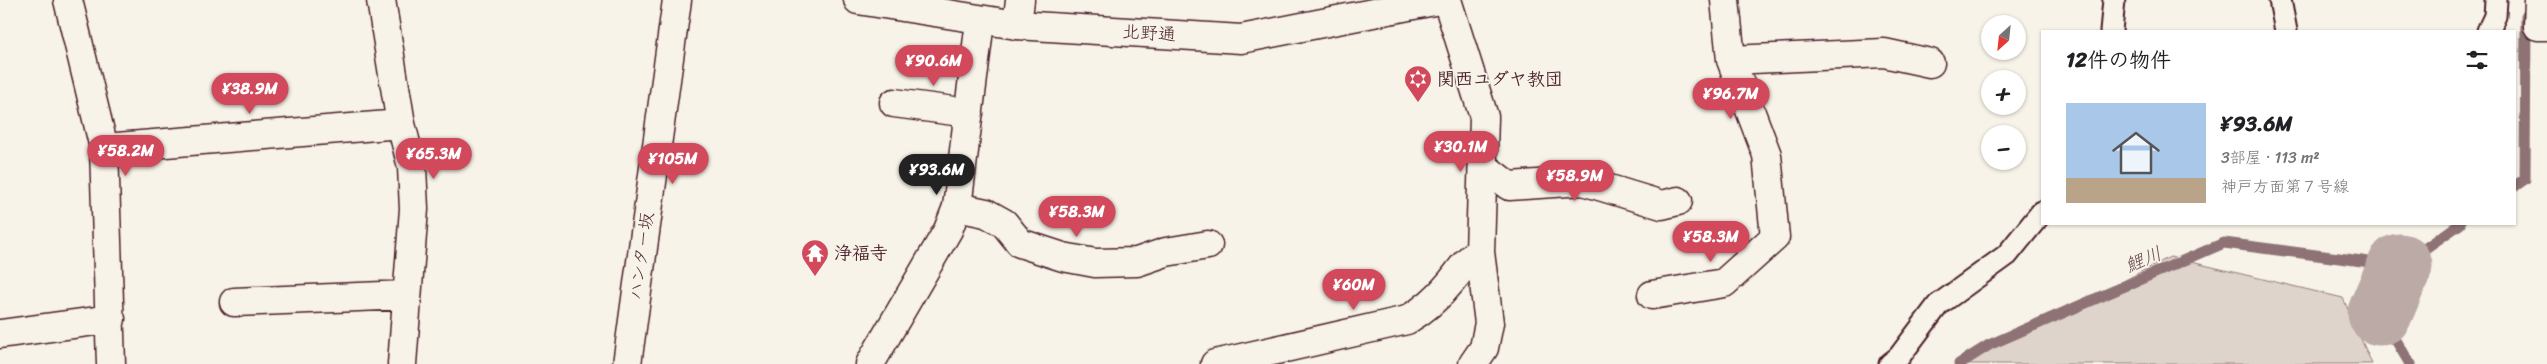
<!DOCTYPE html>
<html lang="ja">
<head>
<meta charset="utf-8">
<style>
  body { margin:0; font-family:Sriracha,"Klee One",sans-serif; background:#f2f2f2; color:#202124; height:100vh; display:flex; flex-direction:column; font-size:19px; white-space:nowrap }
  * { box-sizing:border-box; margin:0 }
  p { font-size:16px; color:#757577 }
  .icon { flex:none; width:28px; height:28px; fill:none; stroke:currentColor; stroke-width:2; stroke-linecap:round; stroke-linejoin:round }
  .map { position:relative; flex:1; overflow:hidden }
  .sheet { position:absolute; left:2041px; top:30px; width:475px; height:195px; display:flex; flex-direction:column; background:#fff; border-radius:0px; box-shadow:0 1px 4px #0004 }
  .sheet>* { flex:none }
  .needle { width:32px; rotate:207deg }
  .tools { position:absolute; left:1981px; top:15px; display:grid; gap:10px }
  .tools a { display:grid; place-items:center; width:45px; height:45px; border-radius:50%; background:#fff; box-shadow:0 1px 4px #0004; font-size:25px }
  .price { position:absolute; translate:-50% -42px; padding:0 11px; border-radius:18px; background:#d1495b; color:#fff; font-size:16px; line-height:32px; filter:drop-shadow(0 1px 2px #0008) }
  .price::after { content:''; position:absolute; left:50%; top:30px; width:15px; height:11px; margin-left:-8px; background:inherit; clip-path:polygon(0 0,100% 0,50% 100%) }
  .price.selected { background:#222; color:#fff }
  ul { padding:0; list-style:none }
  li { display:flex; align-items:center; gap:15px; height:125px; padding:0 25px }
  li span { display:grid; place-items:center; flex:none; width:140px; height:100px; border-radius:0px; color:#555 }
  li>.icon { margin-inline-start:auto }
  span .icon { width:60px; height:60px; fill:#fffc; stroke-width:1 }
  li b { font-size:21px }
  h2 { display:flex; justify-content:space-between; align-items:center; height:60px; padding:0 25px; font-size:21px }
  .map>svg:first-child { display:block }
  .green { fill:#ded4cc; stroke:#947a7c }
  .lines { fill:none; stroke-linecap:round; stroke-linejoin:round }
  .stream { stroke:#8e7275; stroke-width:11 }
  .river { stroke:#bcaaa7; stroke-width:65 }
  .service-casing { stroke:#4a1f2b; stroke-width:25 }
  .minor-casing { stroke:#4a1f2b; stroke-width:31 }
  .primary-casing { stroke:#4a1f2b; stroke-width:31 }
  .service { stroke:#f7f3e8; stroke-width:21 }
  .minor { stroke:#f7f3e8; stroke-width:28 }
  .primary { stroke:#f7f3e8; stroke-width:28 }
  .labels { text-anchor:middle; stroke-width:4; stroke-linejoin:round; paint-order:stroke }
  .street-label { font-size:18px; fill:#4a1f2b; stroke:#f7f3e8 }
  .poi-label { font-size:18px; font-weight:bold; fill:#4a1f2b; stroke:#f7f3e8; text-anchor:start }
  .water-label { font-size:19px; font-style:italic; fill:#6c4950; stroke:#f7f3e8 }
</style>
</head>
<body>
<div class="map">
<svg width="2547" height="364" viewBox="0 0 2547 364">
  <rect width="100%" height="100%" fill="#f7f3e8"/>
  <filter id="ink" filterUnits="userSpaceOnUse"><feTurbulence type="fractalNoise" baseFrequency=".02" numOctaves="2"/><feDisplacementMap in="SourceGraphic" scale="10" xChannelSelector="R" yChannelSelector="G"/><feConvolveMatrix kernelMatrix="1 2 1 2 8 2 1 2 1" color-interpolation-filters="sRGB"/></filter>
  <g filter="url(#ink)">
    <path class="green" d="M2170 257 2343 298 2372 364H1961Z"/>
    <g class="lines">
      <path class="stream" d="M2515 186 2525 179 2526 16
        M2380 313 2410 364
        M1959 364 1989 345 2224 243 2400 266 2460 224"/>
      <path class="river" d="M2380 313 2400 266"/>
      <g class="service-casing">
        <path id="service" d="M2280 0 2286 31
          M2111 31 2114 0
          M2488 31 2495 16 2496 0
          M1890 364 1899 357 1938 305 2007 255 2042 212"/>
      </g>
      <g class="minor-casing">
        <path id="minor" d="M68 0 104 148 111 364
          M381 0 401 124 412 167 414 209 402 364
          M1447 0 1484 117 1480 252 1489 323 1484 348 1473 364
          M2539 0 2538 26H2547
          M1017 25 1020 0
          M1731 60 1884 53 1930 63
          M894 103 969 113
          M104 148 401 124
          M1483 166 1509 186 1583 181 1662 205 1678 201
          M957 207 986 213 1004 223 1020 243 1063 257 1095 263 1137 262 1166 252 1208 245
          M1652 295 1724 283 1775 237 1767 155 1731 60 1725 0
          M234 302 407 295
          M0 334 111 319
          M627 364 677 0
          M870 364 948 230 957 207 980 21
          M1215 364 1407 320C1424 310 1438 298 1451 282 1461 270 1466 259 1480 252"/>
      </g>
      <g class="primary-casing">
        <path id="primary" d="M858 0 1017 25 1241 39 1439 0"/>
      </g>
      <use href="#service" class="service"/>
      <use href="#minor" class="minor"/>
      <use href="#primary" class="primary"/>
    </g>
  </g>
  <defs>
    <g id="synagogue-pin" transform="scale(1.4375)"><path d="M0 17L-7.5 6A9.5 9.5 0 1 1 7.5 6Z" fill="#d1495b" stroke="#f7f3e8"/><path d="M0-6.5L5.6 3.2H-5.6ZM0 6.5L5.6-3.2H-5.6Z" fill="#fff"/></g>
    <g id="temple-pin" transform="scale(1.4375)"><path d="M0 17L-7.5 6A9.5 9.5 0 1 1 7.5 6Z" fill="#d1495b" stroke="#f7f3e8"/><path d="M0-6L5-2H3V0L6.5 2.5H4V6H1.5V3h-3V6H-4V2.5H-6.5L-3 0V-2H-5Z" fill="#fff"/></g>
  </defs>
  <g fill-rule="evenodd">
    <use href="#synagogue-pin" x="1418" y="79"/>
    <use href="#temple-pin" x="815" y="253"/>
  </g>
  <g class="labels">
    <g class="street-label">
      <text transform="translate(1149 33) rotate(3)" y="6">北野通</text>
      <text transform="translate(641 256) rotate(-82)" y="6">ハンター坂</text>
    </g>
    <g class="poi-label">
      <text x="1437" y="85">関西ユダヤ教団</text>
      <text x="834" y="259">浄福寺</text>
    </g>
    <g class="water-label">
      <text transform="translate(2143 259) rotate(-23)" y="7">鯉川</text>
    </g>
  </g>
</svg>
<div class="tools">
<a><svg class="needle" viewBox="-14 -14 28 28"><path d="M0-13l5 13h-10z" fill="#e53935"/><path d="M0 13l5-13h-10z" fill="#757577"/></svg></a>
<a>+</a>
<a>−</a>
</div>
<b class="price" style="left:934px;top:87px">¥90.6M</b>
<b class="price" style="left:250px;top:115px">¥38.9M</b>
<b class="price" style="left:1731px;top:120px">¥96.7M</b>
<b class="price" style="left:1461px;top:173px">¥30.1M</b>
<b class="price" style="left:126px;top:177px">¥58.2M</b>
<b class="price" style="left:434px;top:180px">¥65.3M</b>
<b class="price" style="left:673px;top:185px">¥105M</b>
<b class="price selected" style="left:937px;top:196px">¥93.6M</b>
<b class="price" style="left:1575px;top:202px">¥58.9M</b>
<b class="price" style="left:1077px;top:238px">¥58.3M</b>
<b class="price" style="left:1711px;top:263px">¥58.3M</b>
<b class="price" style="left:1354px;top:311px">¥60M</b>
<section class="sheet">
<h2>12件の物件<svg class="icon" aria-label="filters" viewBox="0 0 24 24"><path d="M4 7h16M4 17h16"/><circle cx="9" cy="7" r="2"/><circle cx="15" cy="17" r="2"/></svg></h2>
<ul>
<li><span style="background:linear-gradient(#a9c7e8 75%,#b9a48a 0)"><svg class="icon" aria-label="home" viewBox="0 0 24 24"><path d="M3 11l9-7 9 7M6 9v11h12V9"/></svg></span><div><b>¥93.6M</b><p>3部屋 · 113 m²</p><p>神戸方面第７号線</p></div></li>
</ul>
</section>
</div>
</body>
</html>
